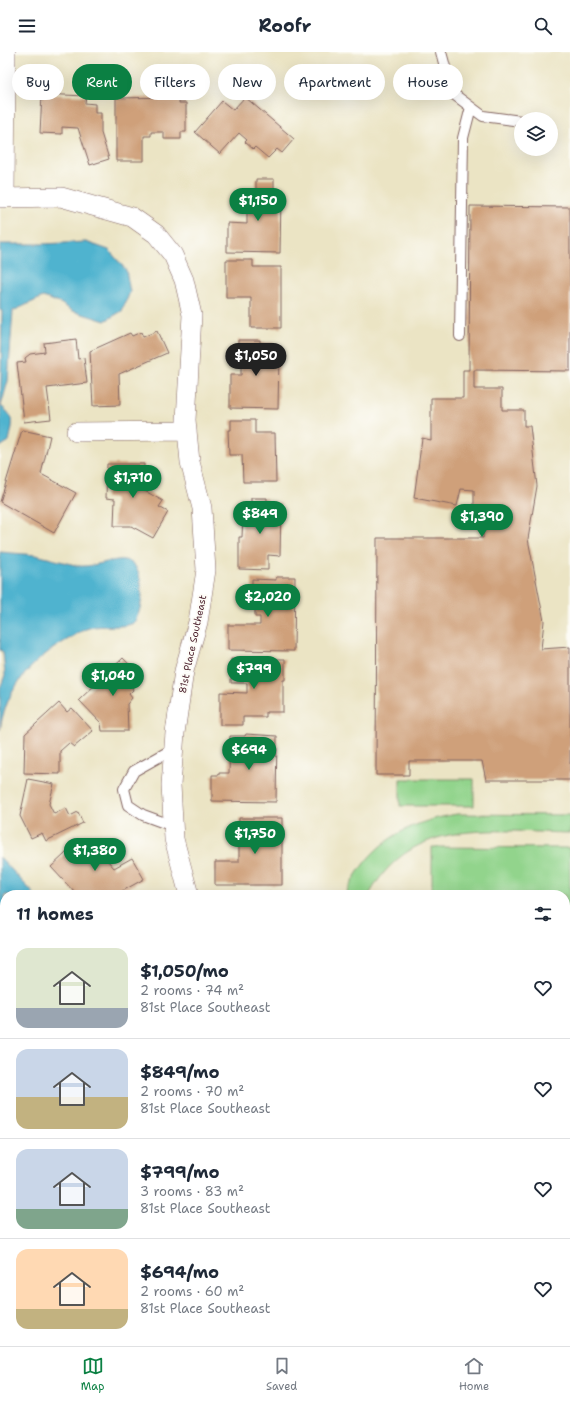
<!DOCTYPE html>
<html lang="en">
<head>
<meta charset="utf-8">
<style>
  body { margin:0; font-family:"Shantell Sans",sans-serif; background:#f6f6f7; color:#1f2937; height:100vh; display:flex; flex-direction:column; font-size:15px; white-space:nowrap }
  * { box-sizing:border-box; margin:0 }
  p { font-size:13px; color:#747a83 }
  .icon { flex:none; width:22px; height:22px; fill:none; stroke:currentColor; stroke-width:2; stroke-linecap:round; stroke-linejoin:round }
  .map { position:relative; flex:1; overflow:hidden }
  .sheet { position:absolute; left:0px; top:838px; width:570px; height:456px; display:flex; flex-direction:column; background:#fff; border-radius:16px 16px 0 0; box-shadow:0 4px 16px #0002 }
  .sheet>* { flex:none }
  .hud { position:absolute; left:12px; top:12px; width:546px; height:36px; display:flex; gap:8px }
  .tools { position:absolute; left:514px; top:60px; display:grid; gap:8px }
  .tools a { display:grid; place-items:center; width:44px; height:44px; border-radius:50%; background:#fff; box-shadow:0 4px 16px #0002; font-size:20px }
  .price { position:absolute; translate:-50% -34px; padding:0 9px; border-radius:14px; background:#0b8043; color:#fff; font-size:13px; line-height:26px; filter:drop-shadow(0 1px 2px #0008) }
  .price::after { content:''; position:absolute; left:50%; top:24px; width:12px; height:9px; margin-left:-6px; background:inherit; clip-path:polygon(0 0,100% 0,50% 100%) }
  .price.selected { background:#222; color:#fff }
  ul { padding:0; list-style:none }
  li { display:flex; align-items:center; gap:12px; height:100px; padding:0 16px }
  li+li { border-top:1px solid #e0e1e3 }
  li span { display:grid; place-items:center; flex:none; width:112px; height:80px; border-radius:12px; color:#555 }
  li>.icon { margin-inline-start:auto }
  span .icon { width:48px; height:48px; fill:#fffc; stroke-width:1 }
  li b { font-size:17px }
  h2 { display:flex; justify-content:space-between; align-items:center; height:48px; padding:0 16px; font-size:17px }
  .chip { padding:0 14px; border-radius:18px; background:#fff; box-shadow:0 4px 16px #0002; font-size:14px; line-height:36px }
  .chip.selected { background:#0b8043; color:#fff }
  header { display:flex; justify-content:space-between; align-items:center; height:52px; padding:0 16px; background:#fff; font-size:18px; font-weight:700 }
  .tab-bar { display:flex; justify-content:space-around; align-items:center; height:56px; border-top:1px solid #e0e1e3; background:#fff; font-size:11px; color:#747a83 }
  .tab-bar a { display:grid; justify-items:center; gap:2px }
  .tab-bar .selected { color:#0b8043 }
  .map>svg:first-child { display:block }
  .green { fill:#92d48c; stroke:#6e7a5c }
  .water { fill:#50b3cf; stroke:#4d697d }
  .building { fill:#cfa07a }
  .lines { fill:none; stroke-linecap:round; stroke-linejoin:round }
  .service-casing { stroke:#826461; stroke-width:12 }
  .minor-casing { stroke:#826461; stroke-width:20 }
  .service { stroke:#fff; stroke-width:10 }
  .minor { stroke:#fff; stroke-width:19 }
  .labels { text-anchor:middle; stroke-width:4; stroke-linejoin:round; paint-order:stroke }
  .street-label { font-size:10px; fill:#4a1f2b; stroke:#fdfcf7 }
</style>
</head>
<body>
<header><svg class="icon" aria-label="menu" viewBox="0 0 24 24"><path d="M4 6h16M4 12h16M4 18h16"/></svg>Roofr<svg class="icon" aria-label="search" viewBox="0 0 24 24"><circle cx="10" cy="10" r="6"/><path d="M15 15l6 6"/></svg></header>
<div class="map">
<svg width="570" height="1294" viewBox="0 0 570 1294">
  <rect width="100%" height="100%" fill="#fdfcf7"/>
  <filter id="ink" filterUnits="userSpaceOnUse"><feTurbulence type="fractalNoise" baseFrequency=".025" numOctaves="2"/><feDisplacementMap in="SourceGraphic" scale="8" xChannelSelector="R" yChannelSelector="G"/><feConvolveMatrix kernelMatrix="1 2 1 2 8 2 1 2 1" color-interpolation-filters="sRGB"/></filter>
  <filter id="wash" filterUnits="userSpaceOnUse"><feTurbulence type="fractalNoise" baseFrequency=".012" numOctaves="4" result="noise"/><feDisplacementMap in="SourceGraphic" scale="16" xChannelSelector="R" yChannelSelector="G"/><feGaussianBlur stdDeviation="0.9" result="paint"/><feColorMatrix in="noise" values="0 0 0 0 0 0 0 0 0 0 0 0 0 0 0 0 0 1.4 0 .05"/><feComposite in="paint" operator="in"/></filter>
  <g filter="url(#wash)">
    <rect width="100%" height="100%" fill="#ebe4c4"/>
    <path class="green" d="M400 727H474V754H400Z
      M457 762 570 763V781C492 780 413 763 369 843H345C368 793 403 771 457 762Z
      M432 795 570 796V988H565V843H432Z
      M565 1002H570V1022H565Z
      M565 1031 570 1032V1294H306V1289H565Z"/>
    <path class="water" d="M86 190 109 198 126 218 130 240 122 259 105 269 73 259 60 251 43 245 13 259 8 329 1 354C16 366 13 371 9 389L0 395 2 259 0 258V192H42Z
      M0 500 36 503 79 514C105 516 136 490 141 532 143 546 141 559 134 571 120 577 104 572 89 576 82 578 74 584 67 588 32 608 6 636 0 678V636L5 623 3 600 0 598Z
      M0 805 35 843H5V907L0 904Z
      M5 967V1005L0 1008V972Z
      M0 1192H5V1250L0 1272Z"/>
    <g id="blocks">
      <path class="building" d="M42 42 86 44 85 51 95 52V61H101V81L109 107 90 113 78 76 62 75V82L40 81Z
        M179 45V51H186V80H181V87H164V80H151V84H144V109H116V46Z
        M245 45 294 87 282 101 277 97 268 106 255 95 253 97 245 90 247 88 239 81 220 102 195 80 222 49 233 58Z
        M256 127H274V143H281L280 201 227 200V171L247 172V158H250V152H245V138H256Z
        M470 154 570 155V319L474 318V337H502V358H524V374H530L537 434 528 487 544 569 541 597 570 595V728H486L482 709H409V723H376L377 486H483V472H474V438L461 437 457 454 414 446 422 386 431 388V346H463V318H469Z
        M226 208H253V215H281V276H251V246H226Z
        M157 279 167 301 119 322 120 353 93 354 90 299 130 281 132 284 141 280 143 285Z
        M76 287 78 307 84 306 87 331 47 336 51 367 24 370 17 311 26 310 25 306 30 302 45 300 44 291Z
        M238 288H260V291H273V304H279L278 357 230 356V323H241V305H238Z
        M231 368H255V381H275L276 430H243L242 403H229L228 378H231Z
        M22 378 50 384 41 422 76 441 54 481 0 450Z
        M107 412H144L143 438 163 449 159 455 168 460 153 486 131 474H114L115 447 106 446Z
        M251 446H267V451H281L280 504 268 503V518L239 517V485H242L243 463H251Z
        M276 525H295L294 599 228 598V573H260V565H255V557H252V527L276 528Z
        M123 606 142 626 132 636 133 638 129 642 132 646 127 652 128 679H102L101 671 79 648Z
        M231 607H285V628H283V660H266V665H243V673H220V640L247 641V631H231Z
        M59 651 67 660 72 656 93 679 74 695 69 691 60 699V722L24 721 25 682Z
        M246 682 277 684 276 750 212 749V723H219V721H229L230 684H245Z
        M28 727 54 732 49 752 54 762 66 756 70 764 78 760 83 771 46 789 42 781 31 786 20 764Z
        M239 766H282V833H215V810H239Z
        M79 789 86 798 93 792 114 816 132 806 144 827 115 843H77L51 815Z
        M286 840V843H245V841Z
        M0 1052 5 1054V1108L0 1107Z
        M111 1289H155L153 1292 156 1294H119Z
        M232 1289H280L279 1294H235L231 1293Z"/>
    </g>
  </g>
  <g filter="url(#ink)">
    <use href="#blocks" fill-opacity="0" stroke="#826461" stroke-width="1"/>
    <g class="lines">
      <g class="service-casing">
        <path id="service" d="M441 0 452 41 483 64 521 69
          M460 284 463 86 471 55
          M173 774 143 763 128 753 124 737 134 719 173 697"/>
      </g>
      <g class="minor-casing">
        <path id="minor" d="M5 145 6 0
          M0 146 61 145 132 165 156 182 173 203 184 228 192 263 186 368 190 410 202 456 206 518 198 570 184 619 175 681 171 733 174 787 189 843
          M76 380 187 379
          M0 1157 5 1158
          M192 1294 193 1289"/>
      </g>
      <use href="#service" class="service"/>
      <use href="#minor" class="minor"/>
    </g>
  </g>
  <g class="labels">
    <g class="street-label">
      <text transform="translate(192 592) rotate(-78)" y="4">81st Place Southeast</text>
    </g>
  </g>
</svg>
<div class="tools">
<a><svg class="icon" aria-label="layers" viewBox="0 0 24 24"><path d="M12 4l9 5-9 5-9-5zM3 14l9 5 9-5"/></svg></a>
</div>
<b class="price" style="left:258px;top:170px">$1,150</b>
<b class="price selected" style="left:256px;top:325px">$1,050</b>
<b class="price" style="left:133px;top:447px">$1,710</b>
<b class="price" style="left:260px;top:483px">$849</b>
<b class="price" style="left:482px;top:486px">$1,390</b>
<b class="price" style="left:268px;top:566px">$2,020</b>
<b class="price" style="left:254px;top:638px">$799</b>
<b class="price" style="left:113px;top:645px">$1,040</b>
<b class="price" style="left:249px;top:719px">$694</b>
<b class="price" style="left:255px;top:803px">$1,750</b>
<b class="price" style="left:95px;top:820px">$1,380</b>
<div class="hud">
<a class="chip">Buy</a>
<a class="chip selected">Rent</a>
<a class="chip">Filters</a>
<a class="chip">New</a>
<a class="chip">Apartment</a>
<a class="chip">House</a>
</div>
<section class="sheet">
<h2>11 homes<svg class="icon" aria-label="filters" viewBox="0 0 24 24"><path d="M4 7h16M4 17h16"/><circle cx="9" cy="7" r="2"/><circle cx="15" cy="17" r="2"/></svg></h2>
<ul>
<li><span style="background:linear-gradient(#dfe7d0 75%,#9aa5b1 0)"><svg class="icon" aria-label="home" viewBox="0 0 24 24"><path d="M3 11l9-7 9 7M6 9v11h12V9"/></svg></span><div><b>$1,050/mo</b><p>2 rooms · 74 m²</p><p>81st Place Southeast</p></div><svg class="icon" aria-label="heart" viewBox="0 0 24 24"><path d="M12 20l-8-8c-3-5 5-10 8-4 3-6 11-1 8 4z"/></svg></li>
<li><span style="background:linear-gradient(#c9d6e8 60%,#c2b280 0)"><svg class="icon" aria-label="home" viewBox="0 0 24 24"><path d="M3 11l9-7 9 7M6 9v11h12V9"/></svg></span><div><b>$849/mo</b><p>2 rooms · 70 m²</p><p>81st Place Southeast</p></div><svg class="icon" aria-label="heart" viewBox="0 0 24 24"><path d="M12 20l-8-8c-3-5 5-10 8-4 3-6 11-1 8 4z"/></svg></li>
<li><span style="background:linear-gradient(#c9d6e8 75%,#7fa58c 0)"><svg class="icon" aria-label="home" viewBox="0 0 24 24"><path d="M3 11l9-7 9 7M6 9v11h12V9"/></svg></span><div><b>$799/mo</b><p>3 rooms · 83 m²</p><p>81st Place Southeast</p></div><svg class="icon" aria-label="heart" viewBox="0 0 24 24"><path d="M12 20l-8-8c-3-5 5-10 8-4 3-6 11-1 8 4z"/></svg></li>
<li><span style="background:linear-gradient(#ffd9b3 75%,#c2b280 0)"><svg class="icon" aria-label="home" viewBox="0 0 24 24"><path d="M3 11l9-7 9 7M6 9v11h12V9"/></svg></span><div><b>$694/mo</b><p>2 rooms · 60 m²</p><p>81st Place Southeast</p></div><svg class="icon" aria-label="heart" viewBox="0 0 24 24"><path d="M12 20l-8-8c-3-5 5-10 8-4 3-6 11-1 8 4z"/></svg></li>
</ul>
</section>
</div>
<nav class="tab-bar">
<a class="selected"><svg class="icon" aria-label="map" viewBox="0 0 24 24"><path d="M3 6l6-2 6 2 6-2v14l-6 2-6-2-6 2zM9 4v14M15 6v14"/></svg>Map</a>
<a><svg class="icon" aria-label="saved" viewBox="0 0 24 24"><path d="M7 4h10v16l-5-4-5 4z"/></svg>Saved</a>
<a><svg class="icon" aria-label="home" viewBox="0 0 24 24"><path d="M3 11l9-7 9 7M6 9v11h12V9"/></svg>Home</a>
</nav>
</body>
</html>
